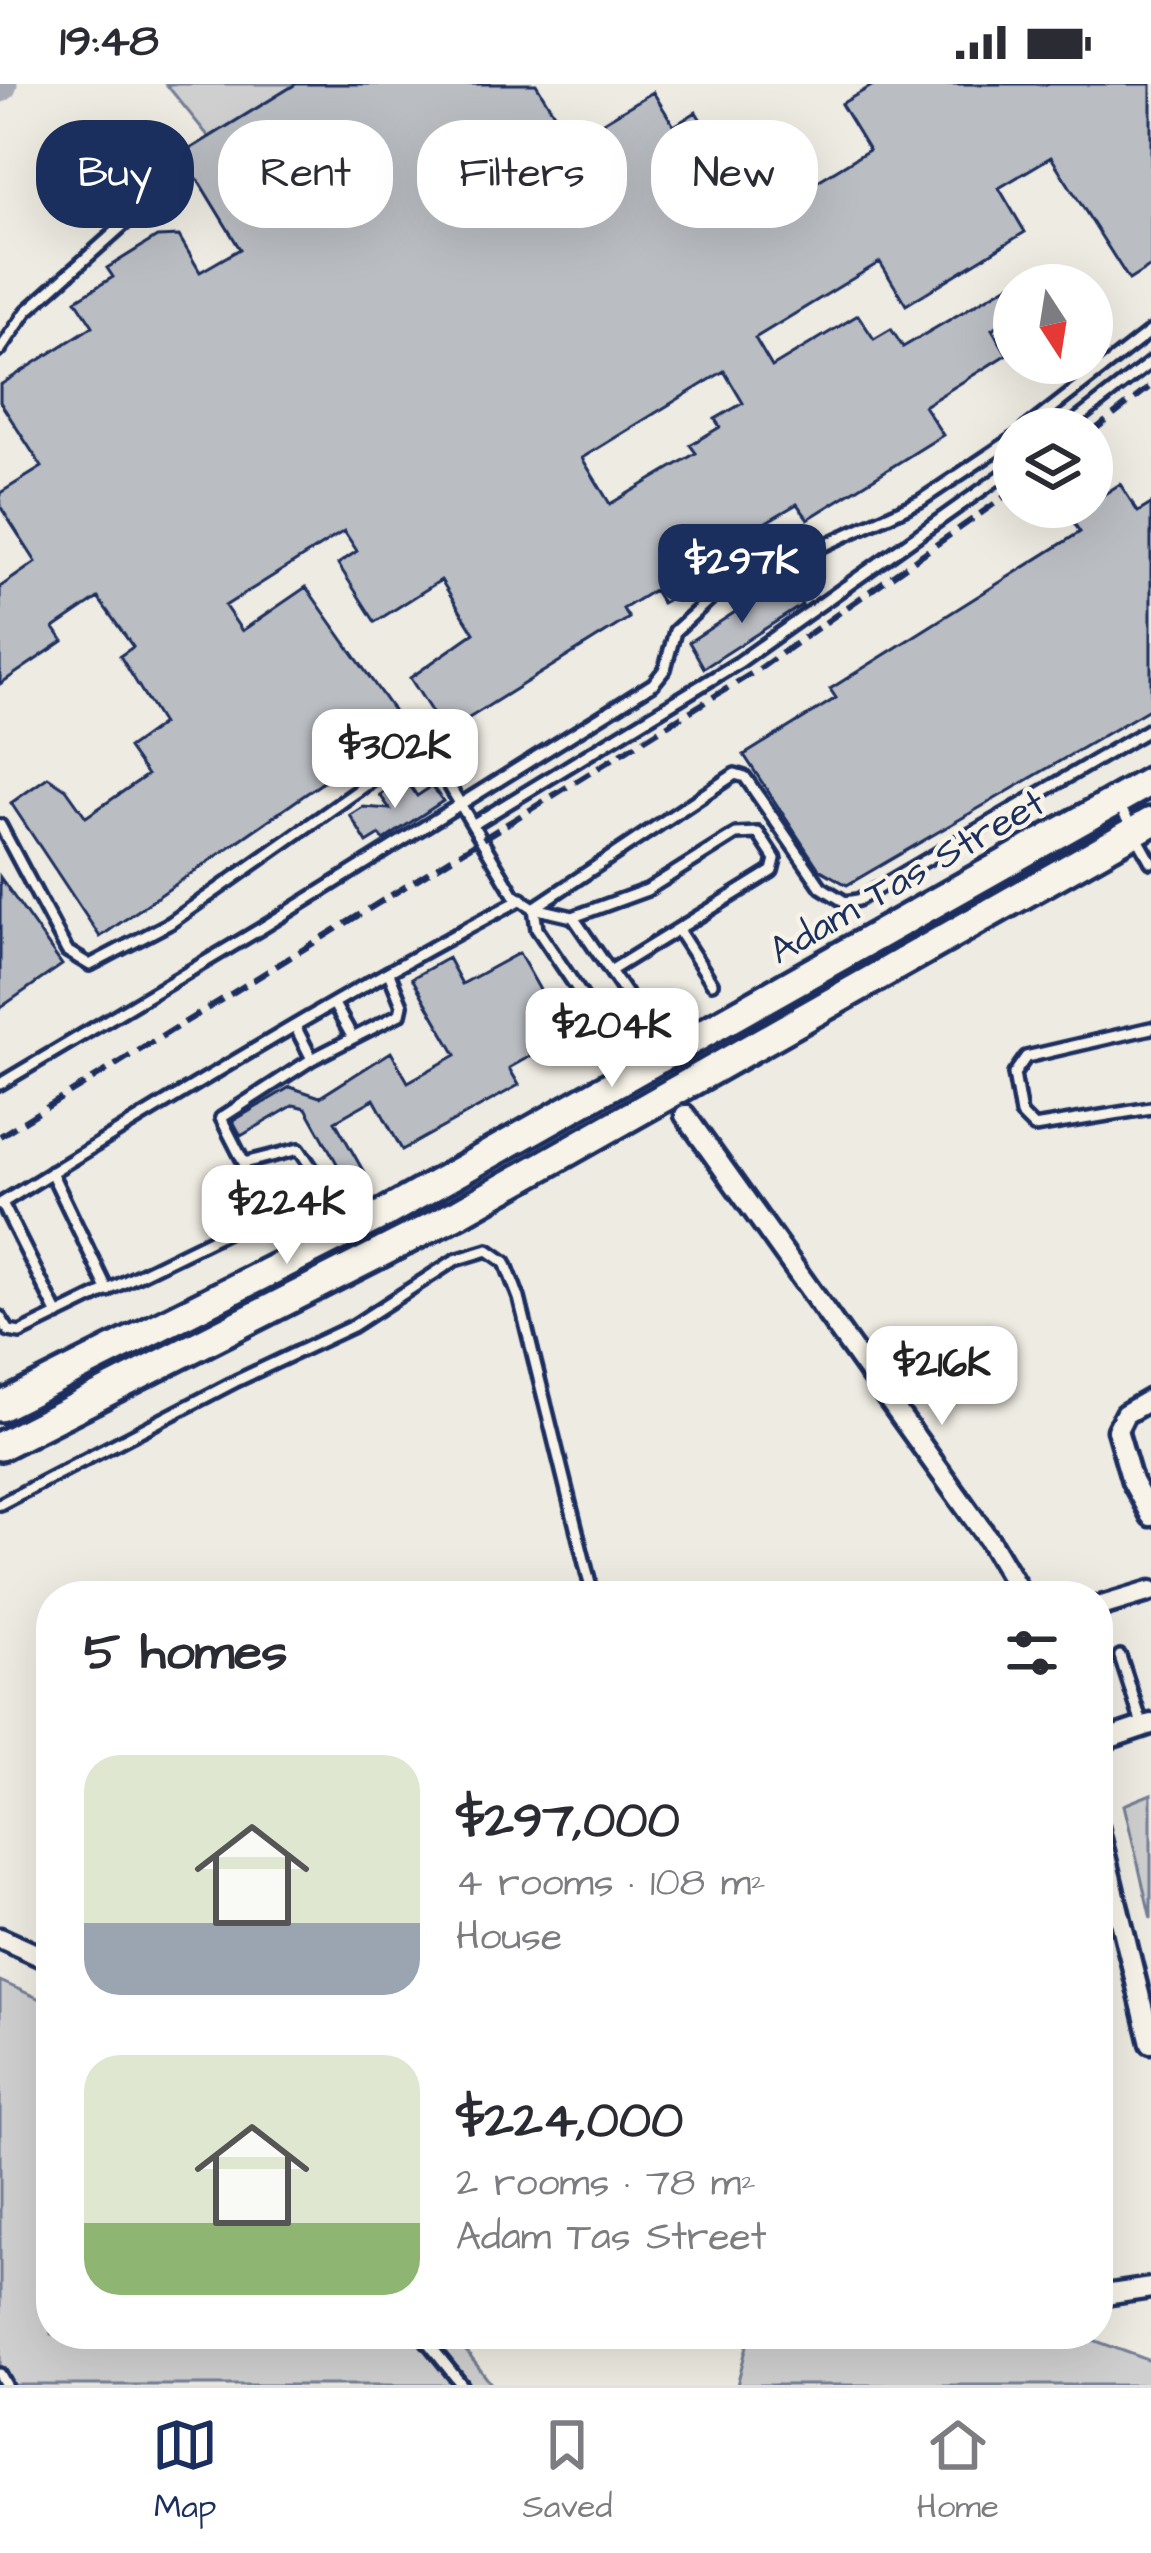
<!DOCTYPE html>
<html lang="en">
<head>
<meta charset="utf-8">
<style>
  body { margin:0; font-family:"Architects Daughter",sans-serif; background:#f7f7f7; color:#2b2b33; height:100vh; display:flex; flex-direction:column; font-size:45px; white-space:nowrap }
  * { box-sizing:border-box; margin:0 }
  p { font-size:39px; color:#7c7c81 }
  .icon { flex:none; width:66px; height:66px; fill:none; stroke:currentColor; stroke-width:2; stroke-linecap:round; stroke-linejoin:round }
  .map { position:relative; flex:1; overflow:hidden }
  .side { position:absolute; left:36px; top:1497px; width:1077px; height:768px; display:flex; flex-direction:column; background:#fff; border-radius:48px; box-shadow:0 12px 48px #0002 }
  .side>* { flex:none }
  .banner { position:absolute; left:36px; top:36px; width:1080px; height:108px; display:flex; gap:24px }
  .needle { width:78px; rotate:168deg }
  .controls { position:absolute; left:993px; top:180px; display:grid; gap:24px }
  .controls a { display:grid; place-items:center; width:120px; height:120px; border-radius:50%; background:#fff; box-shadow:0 12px 48px #0002; font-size:60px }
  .price { position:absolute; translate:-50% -102px; padding:0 27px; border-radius:24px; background:#fff; color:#222; font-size:39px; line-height:78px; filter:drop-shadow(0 3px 6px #0008) }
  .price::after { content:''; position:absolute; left:50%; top:72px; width:36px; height:27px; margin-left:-18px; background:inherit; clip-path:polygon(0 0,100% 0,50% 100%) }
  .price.active { background:#1b2f5e; color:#fff }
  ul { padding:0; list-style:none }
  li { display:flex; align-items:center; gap:36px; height:300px; padding:0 48px }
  li span { display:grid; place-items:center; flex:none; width:336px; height:240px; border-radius:36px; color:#555 }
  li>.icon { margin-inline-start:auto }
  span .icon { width:144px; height:144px; fill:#fffc; stroke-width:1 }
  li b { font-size:51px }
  h2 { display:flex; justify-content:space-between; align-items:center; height:144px; padding:0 48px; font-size:51px }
  .chip { padding:0 42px; border-radius:48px; background:#fff; box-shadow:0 12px 48px #0002; font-size:42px; line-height:108px }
  .chip.active { background:#1b2f5e; color:#fff }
  .status { display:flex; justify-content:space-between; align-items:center; height:84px; padding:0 60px; background:#fff; direction:ltr }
  .status svg { height:33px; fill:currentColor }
  .dock { display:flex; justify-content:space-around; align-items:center; height:168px; border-top:3px solid #e1e1e2; background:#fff; font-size:33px; color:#7c7c81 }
  .dock a { display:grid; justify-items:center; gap:6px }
  .dock .active { color:#1b2f5e }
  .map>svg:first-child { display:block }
  .green { fill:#cfcfcf; stroke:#757f96; stroke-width:3 }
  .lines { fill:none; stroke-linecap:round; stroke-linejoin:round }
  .river { stroke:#a6abb5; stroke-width:33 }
  .building { fill:#babdc2; stroke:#1b2f5e; stroke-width:3; fill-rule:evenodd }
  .service-casing { stroke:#1b2f5e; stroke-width:18 }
  .minor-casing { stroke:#1b2f5e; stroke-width:27 }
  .secondary-casing { stroke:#1b2f5e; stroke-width:36 }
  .service { stroke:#f7f3e8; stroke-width:9 }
  .minor { stroke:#f7f3e8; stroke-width:18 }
  .secondary { stroke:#f7f3e8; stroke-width:27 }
  .rail { stroke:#1b2f5e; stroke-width:6; stroke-dasharray:18 9; stroke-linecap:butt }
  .labels { text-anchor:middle; stroke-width:9; stroke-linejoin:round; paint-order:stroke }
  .street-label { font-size:39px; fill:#1b2f5e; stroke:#f7f3e8 }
</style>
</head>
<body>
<div class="status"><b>19:48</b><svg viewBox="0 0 49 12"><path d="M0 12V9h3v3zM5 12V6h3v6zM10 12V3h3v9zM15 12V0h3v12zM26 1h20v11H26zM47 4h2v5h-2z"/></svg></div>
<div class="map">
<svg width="1151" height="2301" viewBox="0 0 1151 2301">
  <rect width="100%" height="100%" fill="#eeebe2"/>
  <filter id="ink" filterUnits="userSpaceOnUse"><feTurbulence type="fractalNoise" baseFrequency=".00833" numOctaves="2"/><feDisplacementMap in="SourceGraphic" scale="24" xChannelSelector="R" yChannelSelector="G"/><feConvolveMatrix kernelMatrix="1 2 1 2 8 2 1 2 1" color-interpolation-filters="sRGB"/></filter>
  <g filter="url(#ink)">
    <path class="green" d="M166 0H296L209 53Z
      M1151 1710V1835L1124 1721Z
      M0 1897 51 1920V2250H453L492 2301H0Z
      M750 2250H1077L1151 2277V2301H737Z"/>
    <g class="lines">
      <path class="river" d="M0 2 1 0"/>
    </g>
    <path class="building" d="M296 0H536L571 57 653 8 674 42 696 28 760 132 869 66 841 20 875 0H1151V182L1129 196 1051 73 999 104 1025 148 906 221 880 178 755 254 772 283 858 231 874 255 891 245 903 263 1039 183 1050 201H1014V232L992 245 1007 270 924 322 943 351 808 435 797 420 742 452 745 455 699 483 707 494 662 519 654 506 623 525 629 534 445 649 410 594 474 549 441 496 375 538 338 480 357 467 344 447 225 522 242 547 306 503 404 642 100 853 11 719 48 693 66 705 86 733 147 691 128 664 162 640 120 572 133 563 98 514 54 544 63 557 0 600V503L36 478 0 422V409L42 383 0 318V301L93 242 76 216 113 193 107 184 157 153 179 152 200 188 240 165 182 70ZM724 287 743 319 715 335 720 343 690 361 696 369 610 420 582 374Z
      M1120 400 1138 428 1151 420V624L847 801 819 785 744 671 836 614 830 605 1080 448 1069 432 1092 423V418Z
      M772 504 780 517 794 508 802 521 704 584 689 558Z
      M405 694 417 712 432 702 443 717 384 756 380 751 367 759 350 731 363 723 390 725 380 711Z
      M0 793 62 881 0 924Z
      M519 869 566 952 509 984 519 1001 402 1066 374 1015 335 1037 366 1092 349 1101 306 1024 294 1021 241 1052 233 1037 290 1003 320 1013 391 968 408 998 456 971 412 894 448 874 462 900Z"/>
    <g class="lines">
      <g class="service-casing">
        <path id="service" d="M0 266 27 227 158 110
          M1025 345 1151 247
          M1065 345 1151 278
          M1119 721 1151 778
          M474 740 738 579 1014 383
          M0 741 67 867 90 881 170 839 403 675 433 674 514 811 534 824 573 833 647 806 736 750 758 749 775 775 772 787 610 887
          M534 824 735 690 745 693 821 803 845 818 858 816 1151 644
          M534 824 537 845 633 987
          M573 833 665 967
          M678 846 712 899
          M335 922 353 954
          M296 944 312 975
          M1151 944 1026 973 1014 990 1021 1030 1034 1043 1151 1024
          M0 1000 262 844 653 600 665 585 675 547 712 513 920 417 1014 354
          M51 1088 108 1207
          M2 1119 58 1231
          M0 1120C172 1014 343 909 522 815
          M0 1233 9 1247 20 1249 313 1106 316 1090 299 1065 244 1079 221 1034 312 975 400 930 402 921 389 889
          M0 1420 236 1297 353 1242 455 1176 488 1166 505 1178 519 1214 593 1512
          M1120 1572 1143 1643
          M421 2250 462 2301
          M0 2290 6 2301"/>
      </g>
      <g class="minor-casing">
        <path id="minor" d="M685 1031 989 1456 1022 1512
          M1151 1315 1125 1330 1117 1346 1132 1397 1151 1432
          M1098 1523 1151 1507
          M1098 1658 1151 1640
          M1098 1743 1151 1959
          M0 1854 51 1877
          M1098 2212 1151 2204"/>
      </g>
      <g class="secondary-casing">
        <path id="secondary" d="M0 1323 387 1128 1151 697
          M0 1362 459 1129 1151 738"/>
      </g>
      <use href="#service" class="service"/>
      <use href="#minor" class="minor"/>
      <use href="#secondary" class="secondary"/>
      <path class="rail" d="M1092 348 1151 302
        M0 1052 762 583 1014 406"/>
    </g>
  </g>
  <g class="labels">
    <g class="street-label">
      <text transform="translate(906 791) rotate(-30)" y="14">Adam Tas Street</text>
    </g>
  </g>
</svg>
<div class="controls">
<a><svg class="needle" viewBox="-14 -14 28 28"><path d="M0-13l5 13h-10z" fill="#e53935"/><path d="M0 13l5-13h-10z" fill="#7c7c81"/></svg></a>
<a><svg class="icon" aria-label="layers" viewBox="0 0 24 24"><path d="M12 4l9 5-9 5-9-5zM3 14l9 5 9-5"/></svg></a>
</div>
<b class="price active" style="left:742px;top:542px">$297K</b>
<b class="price" style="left:395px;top:727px">$302K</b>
<b class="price" style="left:612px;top:1006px">$204K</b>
<b class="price" style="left:287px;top:1183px">$224K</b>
<b class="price" style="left:942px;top:1344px">$216K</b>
<div class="banner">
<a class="chip active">Buy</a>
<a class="chip">Rent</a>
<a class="chip">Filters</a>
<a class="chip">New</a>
</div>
<section class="side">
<h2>5 homes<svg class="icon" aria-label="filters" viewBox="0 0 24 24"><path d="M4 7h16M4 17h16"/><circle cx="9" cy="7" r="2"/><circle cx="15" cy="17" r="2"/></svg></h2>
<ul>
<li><span style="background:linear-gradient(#dfe7d0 70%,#9aa5b1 0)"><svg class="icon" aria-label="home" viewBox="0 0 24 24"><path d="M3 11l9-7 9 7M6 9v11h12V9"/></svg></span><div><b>$297,000</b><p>4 rooms · 108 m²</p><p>House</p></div></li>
<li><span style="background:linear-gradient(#dfe7d0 70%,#8fb573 0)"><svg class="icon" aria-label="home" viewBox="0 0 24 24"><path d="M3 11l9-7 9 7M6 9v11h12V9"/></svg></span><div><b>$224,000</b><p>2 rooms · 78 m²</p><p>Adam Tas Street</p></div></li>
</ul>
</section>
</div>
<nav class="dock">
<a class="active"><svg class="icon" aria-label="map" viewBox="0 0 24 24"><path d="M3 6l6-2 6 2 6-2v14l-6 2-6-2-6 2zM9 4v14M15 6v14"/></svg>Map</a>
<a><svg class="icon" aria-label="saved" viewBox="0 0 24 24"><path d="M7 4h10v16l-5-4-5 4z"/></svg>Saved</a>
<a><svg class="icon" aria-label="home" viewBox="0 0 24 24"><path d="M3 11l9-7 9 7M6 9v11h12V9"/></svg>Home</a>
</nav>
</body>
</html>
